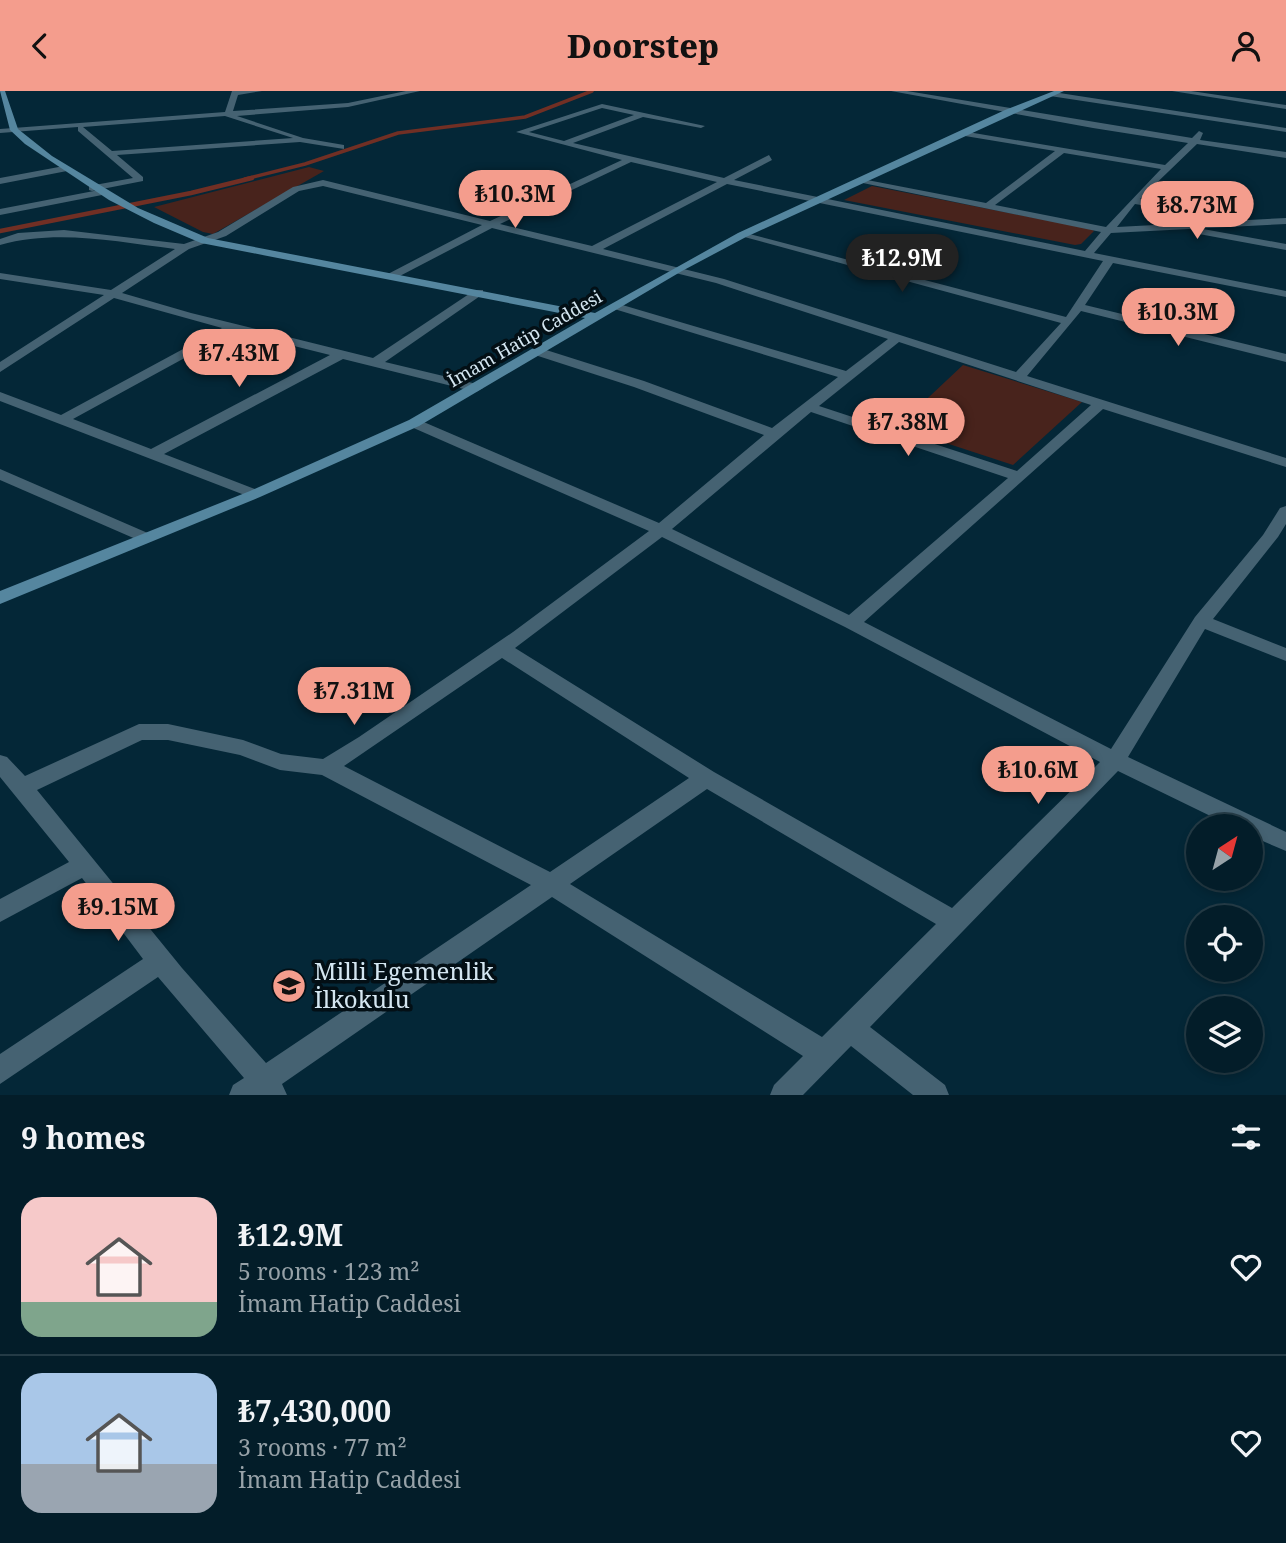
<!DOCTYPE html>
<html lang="en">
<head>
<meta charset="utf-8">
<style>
  body { margin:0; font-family:"Noto Serif",serif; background:#112a35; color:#f1f3f6; height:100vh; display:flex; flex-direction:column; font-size:26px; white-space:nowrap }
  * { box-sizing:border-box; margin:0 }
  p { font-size:23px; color:#97a2a8 }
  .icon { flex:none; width:38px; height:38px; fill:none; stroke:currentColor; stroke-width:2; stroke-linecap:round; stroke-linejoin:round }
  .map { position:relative; height:1004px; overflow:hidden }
  .side { display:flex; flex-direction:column; background:#031d29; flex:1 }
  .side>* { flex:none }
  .needle { width:46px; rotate:36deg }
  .tools { position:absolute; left:1186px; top:723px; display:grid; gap:14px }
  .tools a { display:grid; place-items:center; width:77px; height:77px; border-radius:50%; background:#031d29; box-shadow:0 4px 10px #0003,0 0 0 2px #243b46; font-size:35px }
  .price { position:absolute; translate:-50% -60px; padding:0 16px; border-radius:24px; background:#f49d8d; color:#111; font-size:23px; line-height:46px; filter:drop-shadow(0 2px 4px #0008) }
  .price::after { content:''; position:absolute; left:50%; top:42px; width:21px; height:16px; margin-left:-10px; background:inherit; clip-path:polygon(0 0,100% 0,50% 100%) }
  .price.current { background:#222; color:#fff }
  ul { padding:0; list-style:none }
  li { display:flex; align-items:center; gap:21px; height:175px; padding:0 21px }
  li+li { border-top:2px solid #243b46 }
  li span { display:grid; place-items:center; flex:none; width:196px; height:140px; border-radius:21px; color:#555 }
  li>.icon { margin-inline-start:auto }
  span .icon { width:84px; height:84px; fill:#fffc; stroke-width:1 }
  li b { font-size:30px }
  h2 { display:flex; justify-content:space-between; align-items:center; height:84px; padding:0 21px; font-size:30px }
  header { display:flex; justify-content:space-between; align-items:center; height:91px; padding:0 21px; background:#f49d8d; color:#111; font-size:32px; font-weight:800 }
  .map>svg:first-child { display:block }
  .green { fill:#48231c }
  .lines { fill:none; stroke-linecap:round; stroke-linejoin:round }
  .stream-far1 { stroke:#712f24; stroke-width:3.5 }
  .stream { stroke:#712f24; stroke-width:4.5 }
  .street { fill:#456272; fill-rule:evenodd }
  .secondary { fill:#55869f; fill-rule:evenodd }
  .labels { text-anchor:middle; stroke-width:7; stroke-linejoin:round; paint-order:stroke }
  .far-street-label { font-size:18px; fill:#d4e6f1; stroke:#030f15 }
  .near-poi-label { font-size:24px; fill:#d4e6f1; stroke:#030f15; text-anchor:start }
</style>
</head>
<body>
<header><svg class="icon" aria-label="back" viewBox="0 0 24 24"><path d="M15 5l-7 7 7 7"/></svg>Doorstep<svg class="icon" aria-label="person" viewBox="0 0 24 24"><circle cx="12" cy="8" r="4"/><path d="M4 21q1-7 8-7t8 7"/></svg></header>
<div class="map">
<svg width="1286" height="1004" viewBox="0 0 1286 1004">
  <rect width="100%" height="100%" fill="#042737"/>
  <path class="green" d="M309 76 324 80 213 143 203 141 154 116Z
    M872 95 1091 138 1094 140 1081 153 1075 154 844 109Z
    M963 274 1082 311 1013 374 897 336Z"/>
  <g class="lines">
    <path class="stream-far1" d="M245 88 305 73 398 42 525 26 592 0"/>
    <path class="stream" d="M0 140 191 102 252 87"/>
    <path class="street" d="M232 0H262L238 4 233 20 348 12 406 0H420L348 16 237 25 303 47 344 54V58L300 51 117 64 143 86V90L92 100 89 99V95L133 87 78 40V36L0 42V38L225 21ZM225 25 293 47 112 60 83 36Z
      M891 0H907L1192 47 1199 40 1203 42 1200 49 1286 61V67L1197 53 1140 108 1219 123 1222 124V128L1135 113 1117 136 1286 127V133L1111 142 1094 162 1286 200V206L1113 172 1085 214 1286 263V271L1081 220 1027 285 1286 367V376L1103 318 864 531 1111 658 1195 526 1263 444 1280 417 1286 415V433L1278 446 1213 528 1286 557V570L1205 538 1128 666 1286 741V760L1251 745V735H1231L1118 680 870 936 945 994 949 1004H913L851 955 803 1004H770L774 994 803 965 552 806 282 993 287 1004H229L233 994 244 987 158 886 0 993V963L143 868 82 787 0 831V808L69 771 0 686V664L7 666 25 685 139 633H168L243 649 281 663 323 668 359 646 513 541 649 440 409 335V329H419L659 432 764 344 634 296 535 264V258H543L644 290 772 337 838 286 611 217V213H619L846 280 888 248 716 192 492 137 394 188H386V184L482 134 323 95 299 100 226 145 189 158 122 202 191 222 373 267 475 199H483V203L385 271 481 294 483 297 476 301 343 268 164 363 260 400 263 403 255 408 0 310V301L61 324 222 237 114 207 0 281V271L104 204 0 188V182L111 199 175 158C116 151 58 138 0 154V148L18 142 64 139 184 153 218 141 293 96 323 89 490 130 622 69 516 41 602 13 705 35 701 37 643 26 573 52 724 87 769 64 772 69 734 89 1085 160 1101 141 858 91 862 88 986 112 1055 60 959 44 962 40 1165 74 1188 52 1093 37ZM602 17 634 24 564 50 529 41ZM1064 62 1161 78 1106 136 995 114ZM631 71 717 91 592 155 500 133ZM727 93 1103 170 1066 226 742 141 737 144 1061 232 1016 281 724 188 603 158ZM234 240 330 264 151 358 73 328ZM899 251 1091 314 1017 380 819 315ZM811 321 1008 387 849 524 672 438ZM662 446 845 536 1100 671 952 817 714 681 515 557ZM502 567 689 687 550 781 344 675ZM142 649H168L240 664 280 679 322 684 531 794 266 972 182 877 37 699ZM707 698 936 833 822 946 570 793Z
      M1172 0H1191L1286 14V18Z
      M1053 1 1286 37V41L1050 5Z
      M64 75 67 80 0 93V87Z
      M99 99 102 100V104L0 124V118Z
      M1203 138 1286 153V159L1199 143 1198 141Z
      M0 378 150 443 152 446 144 451 138 449 0 389Z"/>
    <path class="secondary" d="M0 0H5L18 38 52 65 138 117 208 147 595 222 738 142 1005 19 1054 0H1064L746 146 682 180 419 335 260 406 0 513V500L250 400 409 329 585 227 201 152 154 132 109 109 25 53 10 39Z"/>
  </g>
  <defs>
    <g id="school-disc" transform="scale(1.75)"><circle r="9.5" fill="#f49d8d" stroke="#030f15"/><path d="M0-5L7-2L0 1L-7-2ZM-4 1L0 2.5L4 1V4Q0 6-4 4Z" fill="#111"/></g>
  </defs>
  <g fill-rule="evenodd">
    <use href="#school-disc" x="289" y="895"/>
  </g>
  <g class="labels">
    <g class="far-street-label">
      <text transform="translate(525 248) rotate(-30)" y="6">İmam Hatip Caddesi</text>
    </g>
    <g class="near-poi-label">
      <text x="314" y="889">Milli Egemenlik<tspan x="314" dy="28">İlkokulu</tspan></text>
    </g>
  </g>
</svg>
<div class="tools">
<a><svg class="needle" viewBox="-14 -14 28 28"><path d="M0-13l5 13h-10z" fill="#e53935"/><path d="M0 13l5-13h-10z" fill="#97a2a8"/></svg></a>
<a><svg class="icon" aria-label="locate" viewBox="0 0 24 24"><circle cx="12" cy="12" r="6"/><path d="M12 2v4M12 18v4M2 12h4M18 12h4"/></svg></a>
<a><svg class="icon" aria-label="layers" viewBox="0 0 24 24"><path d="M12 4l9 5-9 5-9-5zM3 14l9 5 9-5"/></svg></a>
</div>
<b class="price" style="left:515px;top:139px">₺10.3M</b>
<b class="price" style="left:1197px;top:150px">₺8.73M</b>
<b class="price current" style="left:902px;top:203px">₺12.9M</b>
<b class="price" style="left:1178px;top:257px">₺10.3M</b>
<b class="price" style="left:239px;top:298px">₺7.43M</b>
<b class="price" style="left:908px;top:367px">₺7.38M</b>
<b class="price" style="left:354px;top:636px">₺7.31M</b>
<b class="price" style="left:1038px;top:715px">₺10.6M</b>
<b class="price" style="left:118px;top:852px">₺9.15M</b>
</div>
<section class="side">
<h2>9 homes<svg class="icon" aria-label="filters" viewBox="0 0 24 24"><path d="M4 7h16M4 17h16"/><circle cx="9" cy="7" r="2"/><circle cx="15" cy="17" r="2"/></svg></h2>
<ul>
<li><span style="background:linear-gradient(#f6c9c9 75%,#7fa58c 0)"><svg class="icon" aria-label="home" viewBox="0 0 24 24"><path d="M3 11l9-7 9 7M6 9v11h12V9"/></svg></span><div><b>₺12.9M</b><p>5 rooms · 123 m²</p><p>İmam Hatip Caddesi</p></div><svg class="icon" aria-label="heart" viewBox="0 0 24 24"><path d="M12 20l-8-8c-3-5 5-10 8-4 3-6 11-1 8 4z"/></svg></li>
<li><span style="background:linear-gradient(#a9c7e8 65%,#9aa5b1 0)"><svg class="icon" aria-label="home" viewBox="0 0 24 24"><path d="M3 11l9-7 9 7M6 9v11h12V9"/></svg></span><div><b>₺7,430,000</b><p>3 rooms · 77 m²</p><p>İmam Hatip Caddesi</p></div><svg class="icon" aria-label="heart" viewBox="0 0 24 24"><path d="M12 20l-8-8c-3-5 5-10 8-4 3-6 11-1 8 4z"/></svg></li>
</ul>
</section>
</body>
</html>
